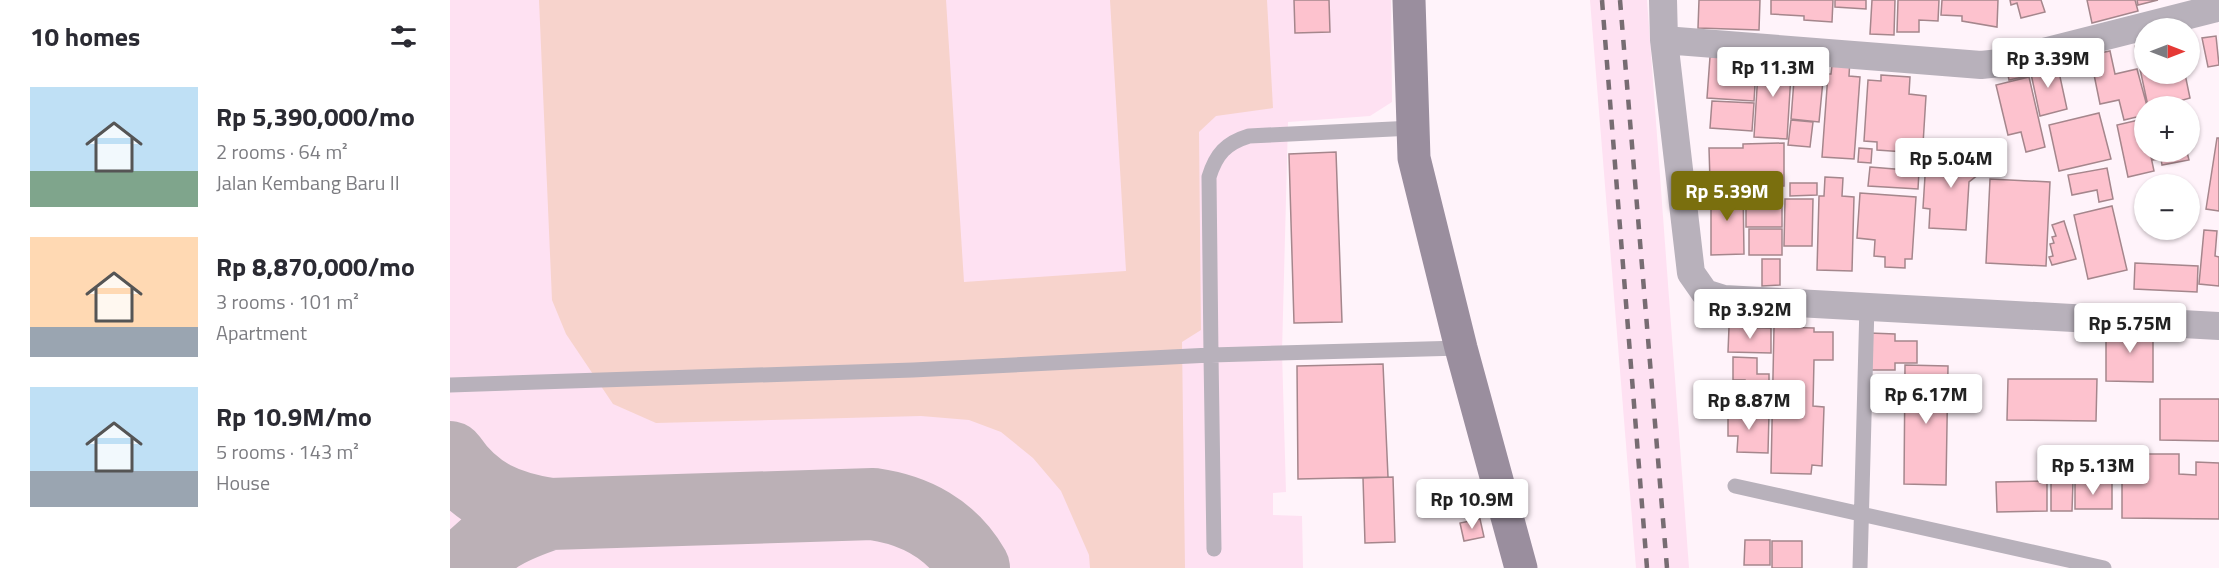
<!DOCTYPE html>
<html lang="en">
<head>
<meta charset="utf-8">
<style>
  body { margin:0; font-family:"Titillium Web",sans-serif; background:#f7f7f7; color:#2b2b33; height:100vh; display:flex; flex-direction:column; font-size:22px; white-space:nowrap }
  * { box-sizing:border-box; margin:0 }
  p { font-size:20px; color:#7c7c81 }
  .icon { flex:none; width:33px; height:33px; fill:none; stroke:currentColor; stroke-width:2; stroke-linecap:round; stroke-linejoin:round }
  .map { position:relative; flex:1; overflow:hidden }
  .drawer { display:flex; flex-direction:column; background:#fff; width:450px }
  .drawer>* { flex:none }
  .needle { width:39px; rotate:90deg }
  .controls { position:absolute; left:1684px; top:18px; display:grid; gap:12px }
  .controls a { display:grid; place-items:center; width:66px; height:66px; border-radius:50%; background:#fff; box-shadow:0 2px 4px #0004; font-size:30px }
  .price { position:absolute; translate:-50% -51px; padding:0 14px; border-radius:6px; background:#fff; color:#222; font-size:20px; line-height:39px; filter:drop-shadow(0 2px 3px #0008) }
  .price::after { content:''; position:absolute; left:50%; top:36px; width:18px; height:14px; margin-left:-9px; background:inherit; clip-path:polygon(0 0,100% 0,50% 100%) }
  .price.selected { background:#7a6f0e; color:#fff }
  ul { padding:0; list-style:none }
  li { display:flex; align-items:center; gap:18px; height:150px; padding:0 30px }
  li span { display:grid; place-items:center; flex:none; width:168px; height:120px; border-radius:0px; color:#555 }
  li>.icon { margin-inline-start:auto }
  span .icon { width:72px; height:72px; fill:#fffc; stroke-width:1 }
  li b { font-size:26px }
  h2 { display:flex; justify-content:space-between; align-items:center; height:72px; padding:0 30px; font-size:26px }
  main { display:flex; flex:1; min-height:0 }
  .map>svg:first-child { display:block }
  .built { fill:#fee1f2 }
  .green { fill:#f7d3cc }
  .lines { fill:none; stroke-linecap:round; stroke-linejoin:round }
  .taxiway { stroke:#bbb0b6; stroke-width:72 }
  .building { fill:#fdc2ce; stroke:#a5868c; stroke-width:1.5 }
  .lane { stroke:#b8b1bb; stroke-width:15 }
  .street { stroke:#b8b1bb; stroke-width:28 }
  .secondary { stroke:#9a8e9e; stroke-width:33 }
  .rail { stroke:#776c72; stroke-width:4.5; stroke-dasharray:10 10; stroke-linecap:butt }
</style>
</head>
<body>
<main>
<section class="drawer">
<h2>10 homes<svg class="icon" aria-label="filters" viewBox="0 0 24 24"><path d="M4 7h16M4 17h16"/><circle cx="9" cy="7" r="2"/><circle cx="15" cy="17" r="2"/></svg></h2>
<ul>
<li><span style="background:linear-gradient(#bfe0f5 70%,#7fa58c 0)"><svg class="icon" aria-label="home" viewBox="0 0 24 24"><path d="M3 11l9-7 9 7M6 9v11h12V9"/></svg></span><div><b>Rp 5,390,000/mo</b><p>2 rooms · 64 m²</p><p>Jalan Kembang Baru II</p></div></li>
<li><span style="background:linear-gradient(#ffd9b3 75%,#9aa5b1 0)"><svg class="icon" aria-label="home" viewBox="0 0 24 24"><path d="M3 11l9-7 9 7M6 9v11h12V9"/></svg></span><div><b>Rp 8,870,000/mo</b><p>3 rooms · 101 m²</p><p>Apartment</p></div></li>
<li><span style="background:linear-gradient(#bfe0f5 70%,#9aa5b1 0)"><svg class="icon" aria-label="home" viewBox="0 0 24 24"><path d="M3 11l9-7 9 7M6 9v11h12V9"/></svg></span><div><b>Rp 10.9M/mo</b><p>5 rooms · 143 m²</p><p>House</p></div></li>
</ul>
</section>
<div class="map">
<svg width="1769" height="568" viewBox="0 0 1769 568">
  <rect width="100%" height="100%" fill="#fff3fa"/>
  <path class="built" d="M0 0H941L942 102 920 116 838 122 832 352 836 492 823 493V515L852 516 853 568H0Z
    M1140 0H1197L1239 568H1186Z"/>
  <path class="green" d="M89 0H496L514 282 676 271 660 0H817L823 108 766 116 749 132 751 330 732 342 735 568H640L639 555 611 491 583 458 551 432 519 420 471 416 206 423 163 404 116 334 102 300Z"/>
  <g class="lines">
    <path class="taxiway" d="M0 457C25 494 57 507 100 514
      M13 568C40 537 62 527 100 514L423 504C465 510 502 529 524 568"/>
  </g>
  <path class="building" d="M844 0H879L880 32 845 33Z
    M1249 0H1310L1309 30 1248 28Z
    M1321 0H1383L1382 22 1354 20V16L1321 14Z
    M1385 0H1416V9L1385 7Z
    M1422 0H1445L1444 35 1420 34Z
    M1448 0H1489L1488 21 1469 20V32H1447Z
    M1492 0H1548L1547 27 1512 21V16L1491 15Z
    M1560 0H1591L1595 12 1571 18 1567 3 1561 5Z
    M1637 0H1685L1688 11 1642 23Z
    M1687 0H1708L1688 5Z
    M1766 36 1769 65 1758 67 1752 38Z
    M1695 44V74H1735L1740 98 1712 106H1698L1685 46Z
    M1660 51 1665 74 1687 69 1697 106 1695 115 1674 120 1669 100 1650 104 1640 55Z
    M1307 53 1304 101 1257 98 1260 57Z
    M1309 56 1342 58 1337 139 1304 137Z
    M1383 57 1400 59 1399 76 1410 77 1404 159 1372 157 1378 74H1381Z
    M1574 61 1577 76 1559 80 1556 65Z
    M1349 62 1368 63 1367 69 1374 70 1369 122 1341 119 1345 67H1348Z
    M1607 63 1617 109 1590 116 1580 69Z
    M1431 75 1460 77 1459 94 1476 96 1473 144 1455 143V152L1427 150V142L1414 141 1418 80 1431 81Z
    M1579 77 1595 147 1576 152 1571 132 1558 135 1546 85Z
    M1262 101 1304 103 1302 131 1260 128Z
    M1649 113 1661 159 1609 171 1599 125Z
    M1693 119 1695 152H1700L1704 171 1678 177 1667 125Z
    M1341 120 1363 122 1360 147 1338 145Z
    M1767 138H1769V211L1756 209Z
    M1334 143V186H1294V181H1260L1259 148H1293V144Z
    M1522 145 1538 167 1519 182 1516 230 1479 228 1480 209 1473 208 1476 160 1500 162Z
    M1409 148 1422 149 1421 163 1408 162Z
    M1458 148 1473 149 1472 166 1456 164Z
    M886 152 892 322 844 323 839 154Z
    M1701 152H1737L1739 160 1712 165 1711 159 1703 160Z
    M1420 167 1469 171 1468 189 1418 186Z
    M1657 168 1663 199 1649 202 1647 190 1622 195 1618 175Z
    M1375 177 1393 178 1392 196 1404 197 1402 271 1367 270 1369 196H1374Z
    M1540 179 1600 182 1596 266 1536 263Z
    M1340 183H1367V195L1340 196Z
    M1261 189H1293L1294 254 1261 255Z
    M1304 191H1324V206H1332V227H1296V206H1304Z
    M1410 193 1466 197 1462 259H1455V268L1435 267V257L1424 256 1425 240 1407 238Z
    M1335 199H1363L1362 246H1334Z
    M1662 206 1677 270 1638 279 1624 215Z
    M1614 221 1626 259 1602 265 1599 257 1603 256 1600 244 1604 243 1602 237 1606 236 1602 225Z
    M1299 229H1332V255H1299Z
    M1754 230 1767 231 1765 256 1769 257V286L1749 284Z
    M1312 259H1330V285L1312 286Z
    M1685 263 1748 266 1747 292 1684 289Z
    M1656 326H1703V382L1656 381Z
    M1279 327 1321 328V353L1278 352Z
    M1324 327 1364 328V332H1383V360H1364L1363 406 1374 407 1372 466 1362 465 1361 474 1321 473Z
    M1419 333 1445 334V341H1467V363H1445V370H1419Z
    M1283 357 1307 358V374H1319V399L1295 398V380H1283Z
    M933 364 938 477 848 479 847 366Z
    M1455 365 1498 366 1496 485 1454 484Z
    M1558 379H1647L1646 421 1557 420Z
    M1710 399H1769V441L1710 440Z
    M1278 409H1295V413H1319L1318 453 1287 452 1288 436H1278Z
    M1697 454H1729V474L1746 475V462L1769 463V519L1672 518V474H1696Z
    M1600 460H1637V476H1601Z
    M943 477 945 542 915 543 913 478Z
    M1601 480 1623 481 1622 511H1601Z
    M1597 481V511L1547 512 1546 482Z
    M1625 483H1662V509H1625Z
    M1030 519 1034 537 1014 541 1010 523Z
    M1295 540H1320V565H1294Z
    M1322 541H1352V568H1322Z"/>
  <g class="lines">
    <path class="lane" d="M963 128 799 136C776 143 766 154 759 177L761 355 1011 348
      M0 385 463 370 761 355 764 549
      M1285 486 1654 568
      M1410 568 1417 305"/>
    <path class="street" d="M1213 0 1214 40 1241 273 1255 293 1274 299 1769 326
      M1214 40 1531 65 1550 63 1763 9"/>
    <path class="secondary" d="M959 0 964 158 1011 348 1071 568"/>
    <path class="rail" d="M1152 0 1197 568
      M1170 0 1217 568"/>
  </g>
</svg>
<div class="controls">
<a><svg class="needle" viewBox="-14 -14 28 28"><path d="M0-13l5 13h-10z" fill="#e53935"/><path d="M0 13l5-13h-10z" fill="#7c7c81"/></svg></a>
<a>+</a>
<a>−</a>
</div>
<b class="price" style="left:1598px;top:89px">Rp 3.39M</b>
<b class="price" style="left:1323px;top:98px">Rp 11.3M</b>
<b class="price" style="left:1501px;top:189px">Rp 5.04M</b>
<b class="price selected" style="left:1277px;top:222px">Rp 5.39M</b>
<b class="price" style="left:1300px;top:340px">Rp 3.92M</b>
<b class="price" style="left:1680px;top:354px">Rp 5.75M</b>
<b class="price" style="left:1476px;top:425px">Rp 6.17M</b>
<b class="price" style="left:1299px;top:431px">Rp 8.87M</b>
<b class="price" style="left:1643px;top:496px">Rp 5.13M</b>
<b class="price" style="left:1022px;top:530px">Rp 10.9M</b>
</div>
</main>
</body>
</html>
